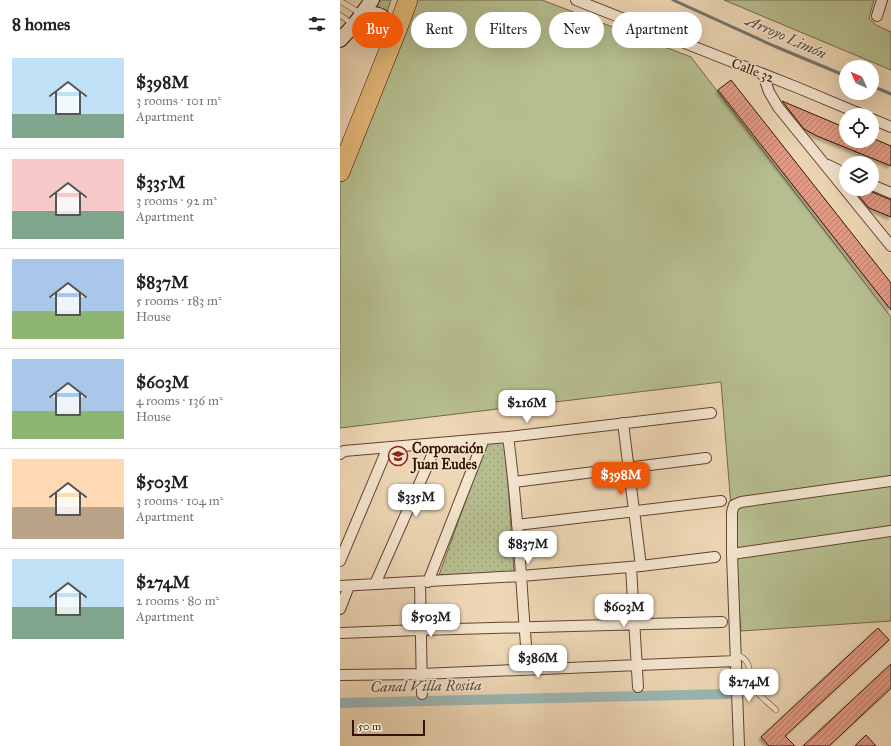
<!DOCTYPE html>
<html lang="en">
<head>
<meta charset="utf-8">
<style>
  body { margin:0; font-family:"IM FELL Great Primer",serif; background:#f2f2f2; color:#222; height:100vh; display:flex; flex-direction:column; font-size:15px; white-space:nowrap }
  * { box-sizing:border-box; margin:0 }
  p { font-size:13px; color:#767676 }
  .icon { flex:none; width:22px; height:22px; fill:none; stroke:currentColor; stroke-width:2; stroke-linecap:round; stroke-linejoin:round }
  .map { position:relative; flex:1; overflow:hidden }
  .sheet { display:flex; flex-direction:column; background:#fff; width:340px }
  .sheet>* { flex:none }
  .hud { position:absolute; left:12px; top:12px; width:380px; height:36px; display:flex; gap:8px }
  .needle { width:26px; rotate:315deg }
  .fabs { position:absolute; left:499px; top:60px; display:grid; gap:8px }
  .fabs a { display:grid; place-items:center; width:40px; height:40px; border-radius:50%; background:#fff; box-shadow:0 4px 16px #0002; font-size:20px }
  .scale { position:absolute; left:12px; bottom:10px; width:73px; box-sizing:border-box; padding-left:4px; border:2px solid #341304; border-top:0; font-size:11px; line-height:14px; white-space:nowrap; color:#341304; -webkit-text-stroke:3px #f3e4ce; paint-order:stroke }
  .price { position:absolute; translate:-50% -34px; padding:0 9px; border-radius:8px; background:#fff; color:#222; font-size:13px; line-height:26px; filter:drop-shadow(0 1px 2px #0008) }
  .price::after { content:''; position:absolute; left:50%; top:24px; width:12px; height:9px; margin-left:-6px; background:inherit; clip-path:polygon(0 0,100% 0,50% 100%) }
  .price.active { background:#ea580c; color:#fff }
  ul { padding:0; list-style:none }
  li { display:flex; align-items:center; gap:12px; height:100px; padding:0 12px }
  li+li { border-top:1px solid #e0e0e0 }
  li span { display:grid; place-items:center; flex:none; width:112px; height:80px; border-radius:0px; color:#555 }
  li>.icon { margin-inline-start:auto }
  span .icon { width:48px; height:48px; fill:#fffc; stroke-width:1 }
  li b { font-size:17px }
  h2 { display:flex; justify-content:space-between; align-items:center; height:48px; padding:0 12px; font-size:17px }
  .tag { padding:0 14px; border-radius:18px; background:#fff; box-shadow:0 4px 16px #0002; font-size:14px; line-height:36px }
  .tag.active { background:#ea580c; color:#fff }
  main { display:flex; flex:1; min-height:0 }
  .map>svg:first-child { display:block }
  .grass { fill:#b6be8f; stroke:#75684a }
  .park { fill:url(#park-dots); stroke:#75684a }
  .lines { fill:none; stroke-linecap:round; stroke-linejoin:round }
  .stream { stroke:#72756e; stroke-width:3 }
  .canal { stroke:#9bb7b4; stroke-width:10 }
  .building { fill:url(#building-hatch); stroke:#341304; filter:url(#shadow) }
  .lane-casing { stroke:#624430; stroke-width:6 }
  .street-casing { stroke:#624430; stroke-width:12 }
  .secondary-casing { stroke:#341304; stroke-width:16 }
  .highway-casing { stroke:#341304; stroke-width:20 }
  .lane { stroke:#f3e4ce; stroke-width:5 }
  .street { stroke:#f3e4ce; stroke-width:10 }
  .secondary { stroke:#f3e4ce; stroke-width:14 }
  .highway { stroke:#e6bb7a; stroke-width:19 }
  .labels { text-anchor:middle; stroke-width:3; stroke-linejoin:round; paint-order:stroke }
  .street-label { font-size:14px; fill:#341304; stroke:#f3e4ce }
  .poi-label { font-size:14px; font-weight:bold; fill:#341304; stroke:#f3e4ce; text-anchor:start }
  .water-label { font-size:15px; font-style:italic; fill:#584c42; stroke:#f3e4ce }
</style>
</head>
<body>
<main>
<section class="sheet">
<h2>8 homes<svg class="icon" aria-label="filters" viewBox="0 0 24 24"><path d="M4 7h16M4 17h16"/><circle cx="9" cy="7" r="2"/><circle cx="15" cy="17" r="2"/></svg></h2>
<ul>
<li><span style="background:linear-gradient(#bfe0f5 70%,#7fa58c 0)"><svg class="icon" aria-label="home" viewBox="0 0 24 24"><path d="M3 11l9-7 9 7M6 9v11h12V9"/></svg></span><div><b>$398M</b><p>3 rooms · 101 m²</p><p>Apartment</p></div></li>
<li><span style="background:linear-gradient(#f6c9c9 65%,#7fa58c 0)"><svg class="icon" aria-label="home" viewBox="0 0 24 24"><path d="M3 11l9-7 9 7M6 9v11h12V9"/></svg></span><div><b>$335M</b><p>3 rooms · 92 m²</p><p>Apartment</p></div></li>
<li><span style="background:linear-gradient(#a9c7e8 65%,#8fb573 0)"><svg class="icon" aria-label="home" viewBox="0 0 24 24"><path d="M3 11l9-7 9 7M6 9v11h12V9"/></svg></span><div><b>$837M</b><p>5 rooms · 183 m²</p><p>House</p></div></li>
<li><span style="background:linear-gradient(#a9c7e8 65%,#8fb573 0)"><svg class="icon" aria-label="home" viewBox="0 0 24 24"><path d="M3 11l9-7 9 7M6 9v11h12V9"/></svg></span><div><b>$603M</b><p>4 rooms · 136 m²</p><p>House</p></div></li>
<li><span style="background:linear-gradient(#ffd9b3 60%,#b9a48a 0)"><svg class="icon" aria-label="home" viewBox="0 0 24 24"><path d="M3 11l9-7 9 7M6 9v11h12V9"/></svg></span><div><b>$503M</b><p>3 rooms · 104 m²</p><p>Apartment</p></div></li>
<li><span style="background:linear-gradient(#bfe0f5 60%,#7fa58c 0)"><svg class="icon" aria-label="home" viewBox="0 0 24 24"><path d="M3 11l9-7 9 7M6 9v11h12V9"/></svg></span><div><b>$274M</b><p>2 rooms · 80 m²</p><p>Apartment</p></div></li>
</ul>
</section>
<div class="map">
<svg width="551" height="746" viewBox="0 0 551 746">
  <defs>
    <pattern id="park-dots" width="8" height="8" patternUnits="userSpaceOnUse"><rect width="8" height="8" fill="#b6be8f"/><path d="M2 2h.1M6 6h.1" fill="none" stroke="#9da27a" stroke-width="1.8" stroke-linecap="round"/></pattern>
    <pattern id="building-hatch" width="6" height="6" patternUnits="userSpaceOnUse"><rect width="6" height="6" fill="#e19b84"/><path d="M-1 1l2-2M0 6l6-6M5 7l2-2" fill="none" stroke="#b77d6a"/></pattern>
    <filter id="shadow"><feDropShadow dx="-2.5" dy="2.5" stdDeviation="1" flood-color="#0004"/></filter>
  </defs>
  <rect width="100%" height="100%" fill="#edd6b4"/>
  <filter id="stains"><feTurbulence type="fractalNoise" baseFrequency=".005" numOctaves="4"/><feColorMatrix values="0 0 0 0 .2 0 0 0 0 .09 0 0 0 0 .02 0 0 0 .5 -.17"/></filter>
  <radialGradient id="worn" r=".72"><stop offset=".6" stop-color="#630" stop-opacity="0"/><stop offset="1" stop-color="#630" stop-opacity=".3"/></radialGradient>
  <path class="grass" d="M34 0H51L45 18 34 9Z
    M72 0H202L351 57 551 317V621L401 631 381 382 0 428V181Z
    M384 0H534L529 18 536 25 551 32V70Z"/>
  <path class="park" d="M165 441 174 572 99 575 147 442Z"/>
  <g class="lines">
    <path class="stream" d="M333 0 434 46 506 76
      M532 86 551 94"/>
    <path class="canal" d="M0 703 388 694"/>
  </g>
  <path class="building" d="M391 80 551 283V310L378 90Z
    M442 101 506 128V141H532V138L551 146V166L477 136 464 129Z
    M513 189H525L551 200V217L529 208Z
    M538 628 549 640 445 736 455 746H429L421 737Z
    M551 664V688L489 746H463Z
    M526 735 536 746H515Z"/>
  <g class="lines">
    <g class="lane-casing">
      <path id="lane" d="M0 1 20 13
        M0 15 14 25
        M396 654C415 662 406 673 414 687 418 696 429 703 436 710"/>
    </g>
    <g class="street-casing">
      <path id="street" d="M236 0 456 87 523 115
        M537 16 542 0
        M423 74 429 92 438 107 551 246
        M532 119 551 127
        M488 165 506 174
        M532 185 551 193
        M283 423 301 566
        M168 437C179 514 181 592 188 669
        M0 454 4 451 168 437 371 413
        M174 482 366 458
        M177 525 381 501
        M392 554 551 531
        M0 561 48 447
        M291 567 298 687
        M80 582 82 694
        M88 582 144 439
        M35 584 97 444
        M0 586 181 576 301 566 375 557
        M0 609 9 586
        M0 633 80 630 382 622
        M0 675 81 674 396 661
        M399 746 392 554V512L394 505 401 502 551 481"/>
    </g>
    <g class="secondary-casing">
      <path id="secondary" d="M23 15C33 13 46 13 47 27
        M0 40 14 25 32 0"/>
    </g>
    <g class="highway-casing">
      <path id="highway" d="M0 172 57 30 68 0"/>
    </g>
    <use href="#lane" class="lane"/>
    <use href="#street" class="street"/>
    <use href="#secondary" class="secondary"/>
    <use href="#highway" class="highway"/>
  </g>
  <defs>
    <g id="school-ring" transform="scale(1)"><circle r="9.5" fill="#f3e4ce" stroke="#8f2418" stroke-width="1.5"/><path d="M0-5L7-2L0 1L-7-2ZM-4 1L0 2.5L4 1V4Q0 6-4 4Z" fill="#8f2418"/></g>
  </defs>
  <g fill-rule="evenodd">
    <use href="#school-ring" x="58" y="456"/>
  </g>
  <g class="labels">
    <g class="street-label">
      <text transform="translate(413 70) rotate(21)" y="5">Calle 32</text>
    </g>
    <g class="poi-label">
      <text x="72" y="453">Corporación<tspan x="72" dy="16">Juan Eudes</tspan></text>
    </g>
    <g class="water-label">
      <text transform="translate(446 37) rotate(24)" y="5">Arroyo Limón</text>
      <text transform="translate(86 686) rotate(-1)" y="5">Canal Villa Rosita</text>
    </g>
  </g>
  <rect width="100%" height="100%" filter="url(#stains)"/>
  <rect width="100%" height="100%" fill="url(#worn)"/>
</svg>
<div class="fabs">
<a><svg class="needle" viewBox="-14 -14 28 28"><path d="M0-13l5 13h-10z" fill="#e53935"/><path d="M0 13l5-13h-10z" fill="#767676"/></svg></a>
<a><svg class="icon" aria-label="locate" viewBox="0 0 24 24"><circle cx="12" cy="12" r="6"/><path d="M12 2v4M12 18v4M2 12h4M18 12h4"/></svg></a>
<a><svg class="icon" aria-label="layers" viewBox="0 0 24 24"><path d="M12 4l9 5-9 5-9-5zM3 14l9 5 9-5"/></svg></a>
</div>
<div class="scale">50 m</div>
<b class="price" style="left:187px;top:424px">$216M</b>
<b class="price active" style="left:281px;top:496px">$398M</b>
<b class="price" style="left:76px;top:518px">$335M</b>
<b class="price" style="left:188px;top:565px">$837M</b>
<b class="price" style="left:284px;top:628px">$603M</b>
<b class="price" style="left:91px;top:638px">$503M</b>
<b class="price" style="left:198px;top:679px">$386M</b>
<b class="price" style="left:409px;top:703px">$274M</b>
<div class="hud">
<a class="tag active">Buy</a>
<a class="tag">Rent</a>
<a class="tag">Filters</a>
<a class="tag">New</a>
<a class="tag">Apartment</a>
</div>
</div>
</main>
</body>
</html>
